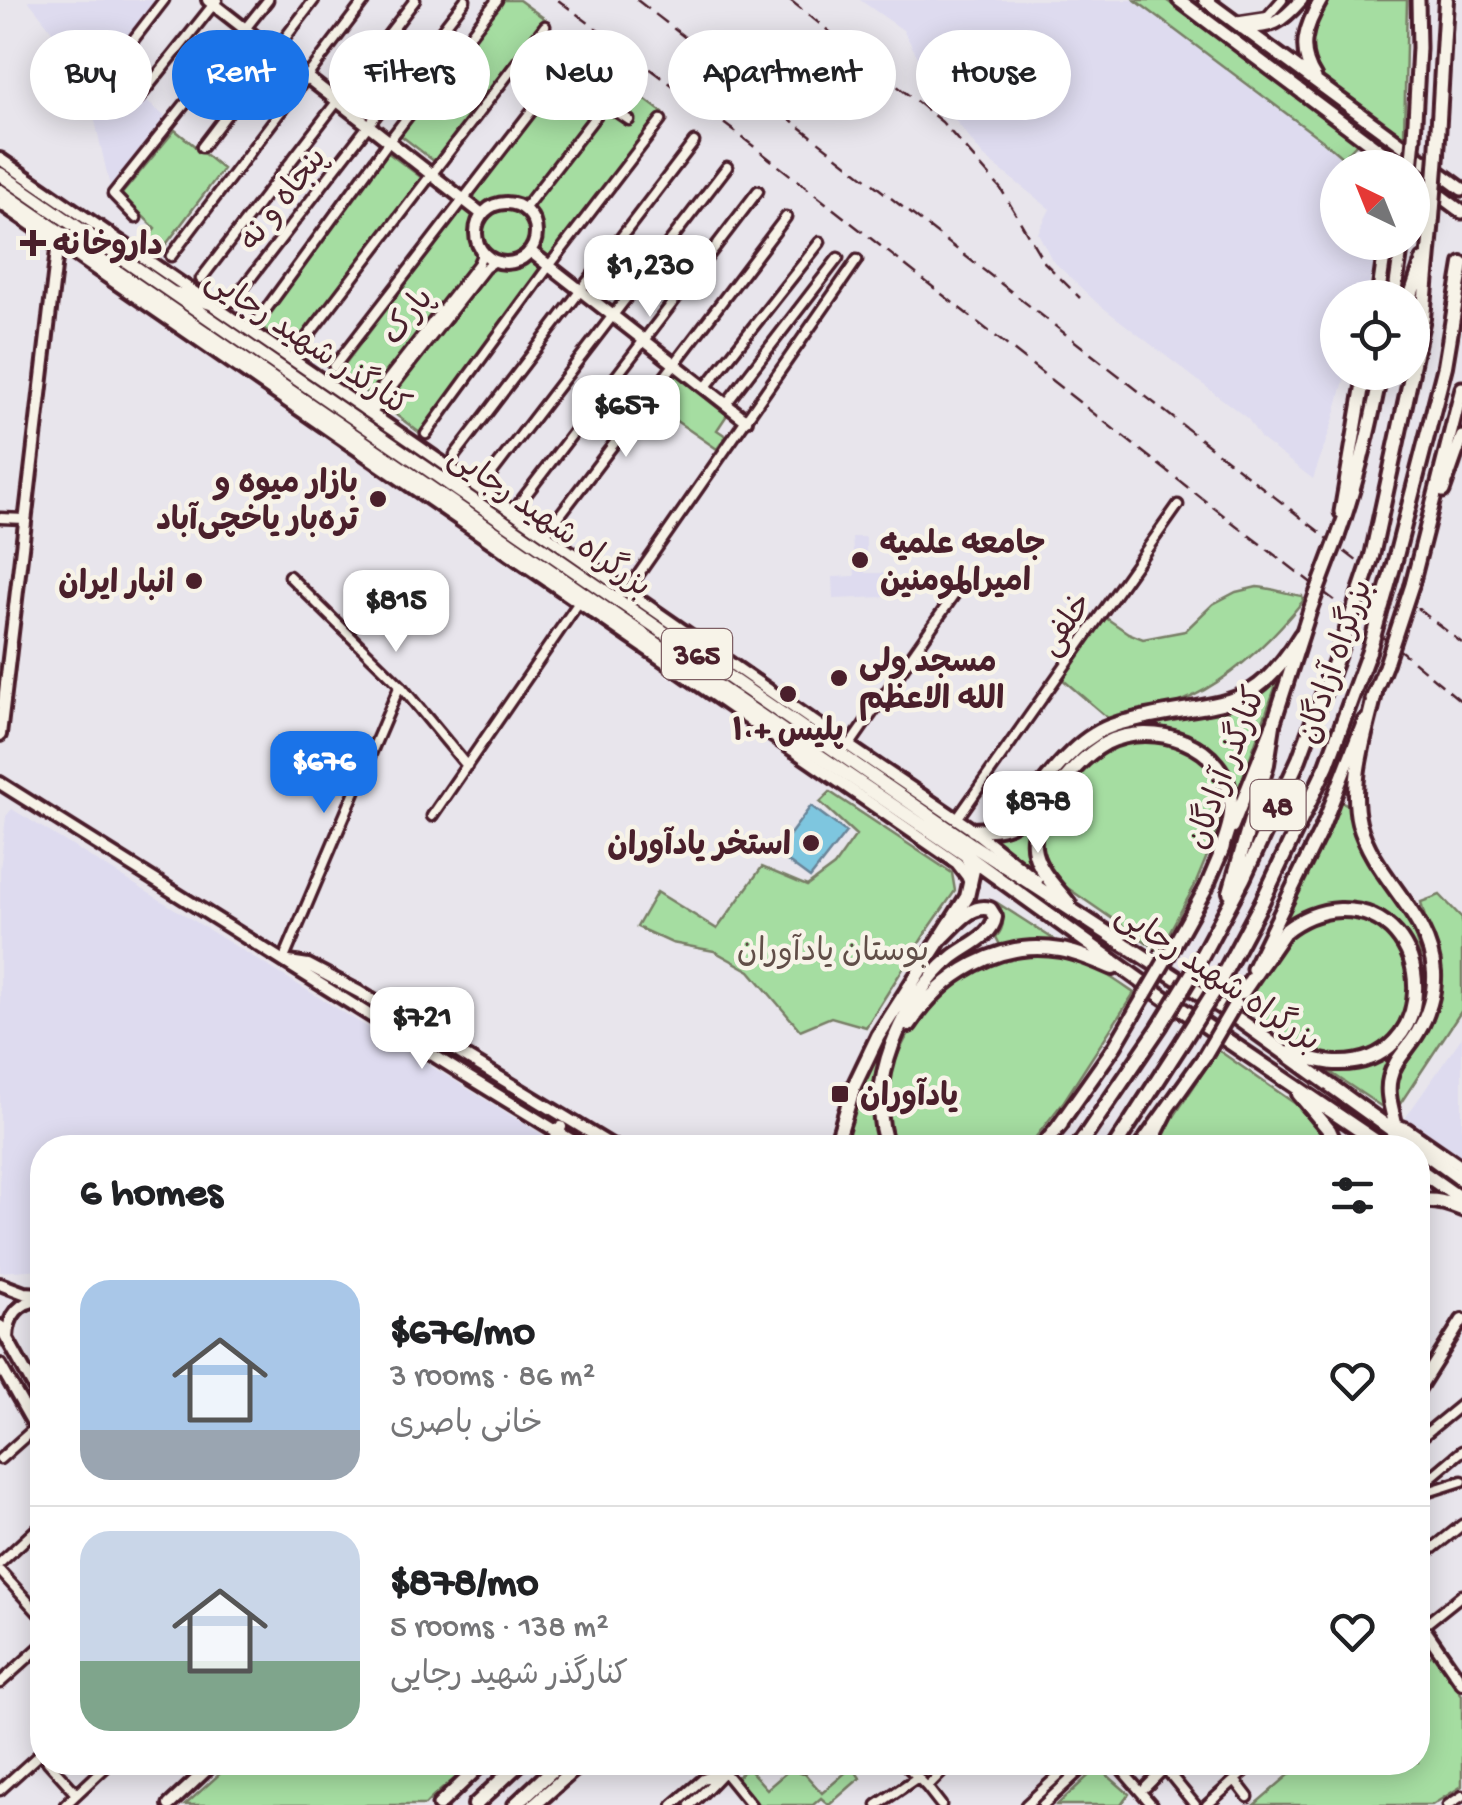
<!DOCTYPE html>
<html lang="en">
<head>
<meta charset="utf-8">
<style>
  body { margin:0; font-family:"Gochi Hand","Playpen Sans Arabic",sans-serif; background:#f6f6f6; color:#202124; height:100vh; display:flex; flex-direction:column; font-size:38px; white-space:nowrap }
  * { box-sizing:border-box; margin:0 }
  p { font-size:32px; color:#757577 }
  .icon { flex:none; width:55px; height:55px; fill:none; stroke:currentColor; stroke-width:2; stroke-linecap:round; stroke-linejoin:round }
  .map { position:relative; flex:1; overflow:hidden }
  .drawer { position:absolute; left:30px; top:1135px; width:1400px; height:640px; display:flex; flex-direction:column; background:#fff; border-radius:40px; box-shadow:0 5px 25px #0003 }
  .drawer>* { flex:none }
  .banner { position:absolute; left:30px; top:30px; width:1402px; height:90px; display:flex; gap:20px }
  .needle { width:65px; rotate:317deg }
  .fabs { position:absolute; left:1320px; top:150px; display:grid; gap:20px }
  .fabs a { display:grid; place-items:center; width:110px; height:110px; border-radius:50%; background:#fff; box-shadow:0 5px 25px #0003; font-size:50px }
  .price { position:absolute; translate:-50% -85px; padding:0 22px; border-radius:20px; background:#fff; color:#222; font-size:32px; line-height:65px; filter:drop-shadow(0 2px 5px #0008) }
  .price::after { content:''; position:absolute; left:50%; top:60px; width:30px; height:22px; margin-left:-15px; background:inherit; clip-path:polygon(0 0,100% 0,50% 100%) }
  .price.current { background:#1a73e8; color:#fff }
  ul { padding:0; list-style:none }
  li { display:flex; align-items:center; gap:30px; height:250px; padding:0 50px }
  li+li { border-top:2px solid #e0e0e0 }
  li span { display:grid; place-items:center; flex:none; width:280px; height:200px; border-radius:30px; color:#555 }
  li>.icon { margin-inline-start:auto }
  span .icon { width:120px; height:120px; fill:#fffc; stroke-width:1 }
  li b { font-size:42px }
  h2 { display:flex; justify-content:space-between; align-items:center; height:120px; padding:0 50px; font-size:42px }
  .chip { padding:0 35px; border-radius:45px; background:#fff; box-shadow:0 5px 25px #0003; font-size:35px; line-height:90px }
  .chip.current { background:#1a73e8; color:#fff }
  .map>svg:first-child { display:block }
  .built { fill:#dedbef }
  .green { fill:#a5dda1; stroke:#787e66; stroke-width:2.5 }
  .water { fill:#7ec6df; stroke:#698397; stroke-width:2.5 }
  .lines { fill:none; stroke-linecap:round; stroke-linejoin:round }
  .street-casing { stroke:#4a1f2b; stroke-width:15 }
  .secondary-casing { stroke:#4a1f2b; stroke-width:18 }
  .primary-casing { stroke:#4a1f2b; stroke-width:19 }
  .highway-casing { stroke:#4a1f2b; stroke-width:20 }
  .street { stroke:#f7f3e8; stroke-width:8 }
  .secondary { stroke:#f7f3e8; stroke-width:10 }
  .primary { stroke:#f7f3e8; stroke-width:11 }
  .highway { stroke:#f7f3e8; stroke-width:12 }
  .rail { stroke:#4a1f2b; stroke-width:2.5; stroke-dasharray:15 8; stroke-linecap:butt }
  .primary-bridge-casing { stroke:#4a1f2b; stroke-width:19; stroke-linecap:butt }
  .highway-bridge-casing { stroke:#4a1f2b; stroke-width:20; stroke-linecap:butt }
  .primary-bridge { stroke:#f7f3e8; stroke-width:11 }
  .highway-bridge { stroke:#f7f3e8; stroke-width:12 }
  .poi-dot { fill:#4a1f2b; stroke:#f7f3e8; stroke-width:4 }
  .labels { text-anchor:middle; stroke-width:9; stroke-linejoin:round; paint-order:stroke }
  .shield { fill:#f7f3e8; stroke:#7e5f64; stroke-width:2.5 }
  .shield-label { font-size:30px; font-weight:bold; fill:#4a1f2b }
  .street-label { font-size:32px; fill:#4a1f2b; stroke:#f7f3e8 }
  .poi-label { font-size:32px; font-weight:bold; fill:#4a1f2b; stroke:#f7f3e8; text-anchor:start }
  .park-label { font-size:32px; fill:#614e48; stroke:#f7f3e8 }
</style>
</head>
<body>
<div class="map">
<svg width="1462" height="1805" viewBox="0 0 1462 1805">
  <rect width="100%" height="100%" fill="#e8e5ec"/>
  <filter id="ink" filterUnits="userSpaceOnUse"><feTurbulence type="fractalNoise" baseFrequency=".01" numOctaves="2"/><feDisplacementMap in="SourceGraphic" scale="20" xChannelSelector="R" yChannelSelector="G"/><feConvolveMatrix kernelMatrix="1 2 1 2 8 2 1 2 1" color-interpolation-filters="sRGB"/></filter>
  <g filter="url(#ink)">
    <path class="built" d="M28 0H158L97 79 104 82 112 73 168 119 111 191 88 90 97 80 79 65Z
      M860 0H1135L1323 141 1353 167 1338 168V242L1379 243 1366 297 1338 298V372L1346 373 1333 421 1313 479 1261 439 1248 419 1097 303 1052 260 1038 233 1050 209 983 156 946 108 903 30Z
      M852 537H866V573H884L885 597 834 599 833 577 855 576Z
      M12 809 543 1135 536 1147 42 1148V1269L0 1272V870L6 816Z
      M1462 1037V1165L1401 1124Z"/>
    <path class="green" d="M502 0H519L545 19 435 162 399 134Z
      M1135 0H1166L1358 142 1343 158 1323 141Z
      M1327 0H1407L1404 137 1318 76C1304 49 1310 23 1327 0Z
      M582 52 663 113 420 433 339 372Z
      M175 130 223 169 161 251 149 238 155 228 121 195Z
      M387 152 422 178 294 351 259 325Z
      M676 375 727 415 717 430 726 436 717 449 653 405Z
      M1257 587C1273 588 1286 594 1302 596L1303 601C1270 642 1227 683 1178 703 1157 712 1133 715 1110 720L1061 678 1106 618 1128 633 1143 639 1185 631 1213 604 1236 592Z
      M1280 674 1237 794 1231 781 1204 748 1114 734 1041 805 1037 871 988 835 1008 831 1066 765 1093 742 1112 731 1159 721 1219 711 1236 706 1253 697Z
      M1149 738 1178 744 1198 755 1216 781 1221 801 1219 827 1195 885 1159 951 1059 882C1051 873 1041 860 1039 848 1034 816 1084 761 1110 747 1122 741 1137 740 1149 738Z
      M830 792 952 873 955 891 925 934 866 1027 831 1017 800 1030 750 971 714 951 672 943 637 927 657 892 717 929 762 867 807 886 834 866 856 835 820 802Z
      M1340 801 1349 805C1352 823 1356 841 1365 858 1385 895 1421 922 1421 968L1412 949 1390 923 1309 911 1262 959Z
      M1440 895 1462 918V1010L1398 1107 1393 1093 1395 1077C1408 1049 1443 991 1439 962 1436 942 1425 923 1421 902Z
      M999 904 1061 944 1001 947 996 937C1006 926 1004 916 999 904Z
      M1342 915C1362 920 1382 926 1395 943 1426 983 1408 1040 1360 1053 1347 1057 1334 1059 1322 1055 1292 1046 1268 1025 1243 1008 1260 978 1276 935 1310 921 1320 917 1332 917 1342 915Z
      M1023 954C1078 954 1090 963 1134 993L1064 1101 1028 1147 893 1148C871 1083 907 1017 960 980 968 974 976 967 986 964 997 959 1011 957 1023 954Z
      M913 994C892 1043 859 1094 881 1147L840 1148 854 1105 877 1052Z
      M1405 1040 1391 1061V1113L1324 1068C1360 1068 1376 1063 1405 1040Z
      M1218 1050 1310 1114 1333 1148H1153Z
      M1433 1654 1462 1695V1786L1432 1805H1254L1303 1763 1418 1762V1666Z
      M232 1763V1762L474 1763C458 1777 439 1789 425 1805H185Z
      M846 1763H866L856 1772 860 1778 829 1805 821 1798 813 1805H759L736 1778 748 1768 767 1789 796 1764 822 1793 851 1768Z
      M1098 1767 1129 1794 1121 1805H1057Z"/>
    <path class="water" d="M811 806 846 832 810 878 776 853Z"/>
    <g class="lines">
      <g class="street-casing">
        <path id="street" d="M1234 22 1267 17 1282 0
          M103 79 164 0
          M583 86 605 104 629 120
          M139 98 217 0
          M202 147 314 0
          M524 209 605 104
          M136 218 113 194 268 0
          M171 256 365 0
          M201 279 415 0
          M233 301 465 0
          M259 319 389 141 497 0
          M301 345 545 26
          M334 367 577 52
          M705 388 820 242
          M726 404 838 258
          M364 410 478 264 481 257V250
          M371 414 485 268 495 261
          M426 434 549 266 661 120
          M455 455 694 142
          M488 478 727 167
          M518 505 758 191
          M0 518 25 519
          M547 532 786 217
          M289 576 400 685 467 766
          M627 591 857 260
          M849 746 954 595
          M432 816 579 602
          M957 819 1178 505
          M283 961 400 685
          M1418 1440 1462 1404
          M0 1459 36 1427
          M1418 1488 1462 1451
          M1418 1495 1462 1481
          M1418 1560 1462 1525
          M0 1563 42 1524
          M0 1571 42 1617
          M1422 1627 1462 1595
          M0 1683 42 1645
          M48 1762 77 1794
          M716 1762 751 1805
          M799 1762 803 1767
          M903 1762 927 1787 941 1805
          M1115 1762 1152 1805
          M1160 1762 1195 1805
          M1235 1780 1248 1797
          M927 1787 952 1762
          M1146 1787 1171 1762
          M0 1790 42 1752
          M65 1805 111 1762
          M673 1805 703 1779 723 1772
          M690 1805C706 1792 718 1776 734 1762
          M877 1805 918 1777
          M1026 1805 1073 1762
          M1043 1805 1089 1762
          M1207 1805 1255 1762
          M1448 1805 1462 1796"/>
      </g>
      <g class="secondary-casing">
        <path id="secondary" d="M208 0 482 214
          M0 159 418 446 849 746 973 830 1037 881
          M0 203 957 863 967 876 971 885
          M476 233a30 30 0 1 1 60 0a30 30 0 1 1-60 0Z
          M530 251 746 420
          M0 735 58 242
          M0 783 460 1072 584 1148
          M289 962 308 965 359 992 616 1148
          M1391 1123 1407 1129 1462 1167
          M550 1148 561 1127
          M0 1284 24 1293 42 1294
          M0 1326 42 1402
          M7 1338C8 1314 19 1302 42 1299
          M0 1365 42 1439
          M1418 1390 1462 1320
          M1418 1620 1462 1683
          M169 1805 215 1762"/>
      </g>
      <g class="primary-casing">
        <path id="primary" d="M1179 0 1403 168
          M1205 0 1462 189
          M1242 28C1273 27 1281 23 1301 0
          M1315 78C1297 50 1305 27 1321 0
          M1414 138 1419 48 1418 0
          M1368 141 1378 168
          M1412 175 1462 212
          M175 293 209 303
          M1378 298 1386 242
          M1394 298 1402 242
          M1443 491 1462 437
          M1341 512 1365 372
          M1338 536C1357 484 1369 431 1380 377
          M1412 585 1462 388
          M1372 699 1386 664
          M769 733H786L792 749
          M1232 827 1273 725 1310 610
          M1169 954 1206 888 1223 848
          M1253 969 1322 828 1364 721
          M1055 1131 1115 1046 1136 1010
          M1139 1148 1204 1057
          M439 1805 484 1762"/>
      </g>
      <g class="highway-casing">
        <path id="highway" d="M1437 154 1446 0
          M0 174 972 845 1224 1009 1417 1148
          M0 191 786 733 966 855 1156 992 1386 1148
          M1410 298 1423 260
          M1412 368 1423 318 1432 218
          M1379 382 1383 372
          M1372 556 1412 372
          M1394 564 1445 366 1462 264
          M1375 693C1366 734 1349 781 1359 823 1374 879 1431 914 1434 973 1435 993 1428 1015 1418 1032 1409 1048 1394 1060 1390 1078 1386 1093 1392 1109 1395 1124
          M973 830C985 829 1001 830 1011 824 1026 816 1036 796 1045 782 1059 764 1075 746 1095 734 1110 724 1129 721 1146 717 1225 700 1254 712 1301 635
          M1230 892 1267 764 1273 725
          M1069 904C1057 888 1040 873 1035 853 1030 832 1041 813 1052 796 1067 776 1084 755 1106 743 1153 719 1227 744 1231 802 1233 820 1225 838 1220 854
          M1193 972 1243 879 1299 759 1347 630
          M1215 990 1262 902 1327 765 1369 651
          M1242 993 1284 932C1300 919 1319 911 1340 910 1439 908 1443 1068 1335 1063 1320 1062 1304 1057 1290 1053
          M909 1025C942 974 999 939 1061 950 1079 953 1096 961 1113 968
          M1299 1094 1329 1130 1337 1148
          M835 1148 854 1086 878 1036 967 897 973 870 967 857
          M888 1148C863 1087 903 998 951 958 965 946 992 937 995 917L990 909C971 903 955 926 942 938
          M1041 1148 1061 1124
          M1077 1148 1160 1026
          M1114 1148 1183 1041
          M1148 1148 1165 1114
          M1418 1148 1462 1180
          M1418 1169 1462 1200
          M1418 1202C1433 1198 1448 1203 1462 1209
          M475 1805 521 1762
          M515 1805 561 1762
          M534 1805 582 1762"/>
      </g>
      <use href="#street" class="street"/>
      <use href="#secondary" class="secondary"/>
      <use href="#primary" class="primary"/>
      <use href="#highway" class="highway"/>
      <path class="rail" d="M558 0 738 134 1246 533 1402 652 1462 702
        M637 0 1462 643
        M790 0 942 122 1001 189 1044 262 1080 298"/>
      <g class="primary-bridge-casing">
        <path id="primary-bridge" d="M1411 168 1414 138
          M1310 610 1338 536
          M1386 664 1412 585
          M1136 1010 1169 954
          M1204 1057 1235 1004"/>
      </g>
      <g class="highway-bridge-casing">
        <path id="highway-bridge" d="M1432 218 1437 154
          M1347 630 1372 556
          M1369 651 1394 564
          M1160 1026 1193 972
          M1183 1041 1215 990"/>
      </g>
      <use href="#primary-bridge" class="primary-bridge"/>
      <use href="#highway-bridge" class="highway-bridge"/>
    </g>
  </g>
  <g class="poi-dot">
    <path d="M28 228h10v10h10v10h-10v10h-10v-10h-10v-10h10z"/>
    <circle cx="378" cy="499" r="10"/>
    <circle cx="860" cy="560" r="10"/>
    <circle cx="194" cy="581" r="10"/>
    <circle cx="839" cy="678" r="10"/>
    <circle cx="788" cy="694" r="10"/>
    <circle cx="811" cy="843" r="10"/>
    <rect x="830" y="1084" width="20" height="20" rx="5"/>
  </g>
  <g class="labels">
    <g class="shield">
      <rect x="662" y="629" width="70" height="50" rx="8"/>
      <rect x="1250.5" y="780" width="55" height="50" rx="8"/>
    </g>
    <g class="shield-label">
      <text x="697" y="664">365</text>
      <text x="1278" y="815">48</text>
    </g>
    <g class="street-label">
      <text transform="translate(281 198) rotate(-52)" y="11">پنجاه و نه</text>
      <text transform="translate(406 315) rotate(-52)" y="11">پارک</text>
      <text transform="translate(309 341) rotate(34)" y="11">کنارگذر شهید رجایی</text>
      <text transform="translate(551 520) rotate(35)" y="11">بزرگراه شهید رجایی</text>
      <text transform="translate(1064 623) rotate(-55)" y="11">خلفی</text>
      <text transform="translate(1333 661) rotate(-71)" y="11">بزرگراه آزادگان</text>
      <text transform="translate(1224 767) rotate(-69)" y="11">کنارگذر آزادگان</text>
      <text transform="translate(1219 976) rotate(34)" y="11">بزرگراه شهید رجایی</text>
    </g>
    <g class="poi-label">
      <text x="53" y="254">داروخانه</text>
      <text x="358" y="492" text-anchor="end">بازار میوه و<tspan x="358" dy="37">تره‌بار یاخچی‌آباد</tspan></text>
      <text x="880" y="553">جامعه علمیه<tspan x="880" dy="37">امیرالمومنین</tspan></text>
      <text x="174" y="592" text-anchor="end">انبار ایران</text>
      <text x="859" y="671">مسجد ولی<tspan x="859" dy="37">الله الاعظم</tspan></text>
      <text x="788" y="740" text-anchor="middle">پلیس +۱۰</text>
      <text x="791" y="854" text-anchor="end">استخر یادآوران</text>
      <text x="860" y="1105">یادآوران</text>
    </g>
    <g class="park-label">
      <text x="833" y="960">بوستان یادآوران</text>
    </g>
  </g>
</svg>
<div class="fabs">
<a><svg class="needle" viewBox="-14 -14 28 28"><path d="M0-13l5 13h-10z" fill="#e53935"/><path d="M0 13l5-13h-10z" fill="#757577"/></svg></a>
<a><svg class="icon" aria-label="locate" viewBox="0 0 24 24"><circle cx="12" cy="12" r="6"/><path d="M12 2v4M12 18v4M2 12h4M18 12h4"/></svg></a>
</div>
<b class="price" style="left:650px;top:320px">$1,230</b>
<b class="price" style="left:626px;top:460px">$657</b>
<b class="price" style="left:396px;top:655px">$815</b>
<b class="price current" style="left:324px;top:816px">$676</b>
<b class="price" style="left:1038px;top:856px">$878</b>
<b class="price" style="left:422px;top:1072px">$721</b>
<div class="banner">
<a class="chip">Buy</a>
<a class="chip current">Rent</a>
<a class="chip">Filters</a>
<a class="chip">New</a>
<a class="chip">Apartment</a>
<a class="chip">House</a>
</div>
<section class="drawer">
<h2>6 homes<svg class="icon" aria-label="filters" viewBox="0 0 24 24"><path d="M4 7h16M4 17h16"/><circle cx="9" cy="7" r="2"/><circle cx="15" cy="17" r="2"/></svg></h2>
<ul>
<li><span style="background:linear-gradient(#a9c7e8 75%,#9aa5b1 0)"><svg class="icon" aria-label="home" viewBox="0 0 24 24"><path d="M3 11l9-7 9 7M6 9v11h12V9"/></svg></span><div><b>$676/mo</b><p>3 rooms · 86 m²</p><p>خانی باصری</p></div><svg class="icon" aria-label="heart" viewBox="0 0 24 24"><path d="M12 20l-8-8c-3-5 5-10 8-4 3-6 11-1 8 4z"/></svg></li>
<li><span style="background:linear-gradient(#c9d6e8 65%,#7fa58c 0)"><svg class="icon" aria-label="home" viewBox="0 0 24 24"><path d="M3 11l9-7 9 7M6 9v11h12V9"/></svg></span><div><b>$878/mo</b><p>5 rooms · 138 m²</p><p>کنارگذر شهید رجایی</p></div><svg class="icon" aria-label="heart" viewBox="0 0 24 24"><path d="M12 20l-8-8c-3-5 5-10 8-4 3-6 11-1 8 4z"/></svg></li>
</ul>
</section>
</div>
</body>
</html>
